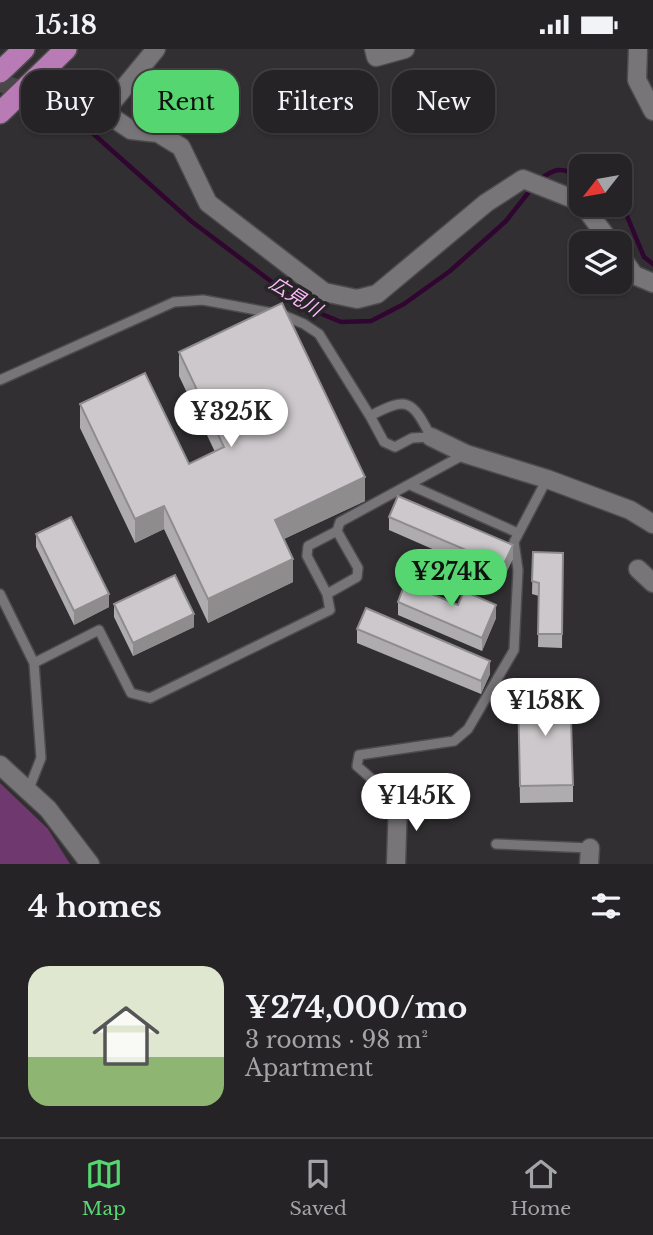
<!DOCTYPE html>
<html lang="en">
<head>
<meta charset="utf-8">
<style>
  body { margin:0; font-family:"Libre Baskerville","Noto Sans JP",serif; background:#2d2b2d; color:#f1f3f6; height:100vh; display:flex; flex-direction:column; font-size:26px; white-space:nowrap }
  * { box-sizing:border-box; margin:0 }
  p { font-size:23px; color:#a3a4a7 }
  .icon { flex:none; width:38px; height:38px; fill:none; stroke:currentColor; stroke-width:2; stroke-linecap:round; stroke-linejoin:round }
  .map { position:relative; height:815px; overflow:hidden }
  .side { display:flex; flex-direction:column; background:#252325; flex:1 }
  .side>* { flex:none }
  .guide { position:absolute; left:21px; top:21px; width:612px; height:63px; display:flex; gap:14px }
  .needle { width:46px; rotate:239deg }
  .tools { position:absolute; left:569px; top:105px; display:grid; gap:14px }
  .tools a { display:grid; place-items:center; width:63px; height:63px; border-radius:14px; background:#252325; box-shadow:0 2px 5px #0004,0 0 0 2px #424042; font-size:35px }
  .price { position:absolute; translate:-50% -60px; padding:0 16px; border-radius:24px; background:#fff; color:#222; font-size:23px; line-height:46px; filter:drop-shadow(0 2px 4px #0008) }
  .price::after { content:''; position:absolute; left:50%; top:42px; width:21px; height:16px; margin-left:-10px; background:inherit; clip-path:polygon(0 0,100% 0,50% 100%) }
  .price.active { background:#55d671; color:#111 }
  ul { padding:0; list-style:none }
  li { display:flex; align-items:center; gap:21px; height:175px; padding:0 28px }
  li span { display:grid; place-items:center; flex:none; width:196px; height:140px; border-radius:21px; color:#555 }
  li>.icon { margin-inline-start:auto }
  span .icon { width:84px; height:84px; fill:#fffc; stroke-width:1 }
  li b { font-size:30px }
  h2 { display:flex; justify-content:space-between; align-items:center; height:84px; padding:0 28px; font-size:30px }
  .chip { padding:0 24px; border-radius:21px; background:#252325; box-shadow:0 2px 5px #0004,0 0 0 2px #424042; font-size:24px; line-height:63px }
  .chip.active { background:#55d671; color:#111 }
  .status { display:flex; justify-content:space-between; align-items:center; height:49px; padding:0 35px; background:#252325; direction:ltr }
  .status svg { height:19px; fill:currentColor }
  .dock { display:flex; justify-content:space-around; align-items:center; height:98px; border-top:2px solid #424042; background:#252325; font-size:19px; color:#a3a4a7 }
  .dock a { display:grid; justify-items:center; gap:4px }
  .dock .active { color:#55d671 }
  .map>svg:first-child { display:block }
  .green { fill:#6f386e }
  .lines { fill:none; stroke-linecap:round; stroke-linejoin:round }
  .stream { stroke:#300530; stroke-width:4.5 }
  .street-tunnel { stroke:#494749; stroke-width:18; stroke-dasharray:18 9; stroke-linecap:butt }
  .lane-casing { stroke:#4d4b4d; stroke-width:12 }
  .street-casing { stroke:#4d4b4d; stroke-width:21 }
  .highway-casing { stroke:#4d4b4d; stroke-width:24 }
  .lane { stroke:#787578; stroke-width:9 }
  .street { stroke:#787578; stroke-width:18 }
  .highway { stroke:#b97bb6; stroke-width:21 }
  .wall { fill:#afacaf }
  .shaded-wall { fill:#8f8c8e }
  .building { fill:#ccc8cb; stroke:#8f8c8e; stroke-width:2 }
  .labels { text-anchor:middle; stroke-width:7; stroke-linejoin:round; paint-order:stroke }
  .water-label { font-size:19px; font-style:italic; fill:#feb9fb; stroke:#272527 }
</style>
</head>
<body>
<div class="status"><b>15:18</b><svg viewBox="0 0 49 12"><path d="M0 12V9h3v3zM5 12V6h3v6zM10 12V3h3v9zM15 12V0h3v12zM26 1h20v11H26zM47 4h2v5h-2z"/></svg></div>
<div class="map">
<svg width="653" height="815" viewBox="0 0 653 815">
  <rect width="100%" height="100%" fill="#312f31"/>
  <path class="green" d="M0 734 48 780 70 815H0Z"/>
  <g class="lines">
    <path class="stream" d="M89 81 191 172 305 258 341 273 371 272 404 255 450 222 506 172 532 139
      M537 132C555 119 561 117 581 128
      M620 152 622 155 644 208 653 215"/>
    <path class="street-tunnel" d="M0 34 79 57"/>
    <g class="lane-casing">
      <path id="lane" d="M0 331 174 253 203 251 283 266 304 275 319 285 370 367 384 393 395 398 412 389 431 388C412 351 408 347 370 367
        M410 436 518 484
        M0 545 34 614
        M327 545 357 528 358 519 337 482
        M28 742 41 709 34 614 99 581 131 644 150 649 330 561 327 545 307 507 308 497 337 482 340 473 465 405
        M398 753 357 717 359 706 454 692 468 680 514 601 518 521 514 493 547 430
        M496 795 590 799"/>
    </g>
    <g class="street-casing">
      <path id="street" d="M374 0 376 8 405 0
        M638 0 637 31 653 62
        M79 57 104 63 156 0
        M104 63 131 81 158 84 181 98 208 154 324 243 357 250 377 245 486 154 523 130 581 153
        M583 156 611 194
        M620 206 634 226 653 234
        M431 388 466 405 547 430 630 461 653 475
        M638 520 653 534
        M0 716 48 760 90 815
        M396 815 398 753
        M589 815 590 799"/>
    </g>
    <g class="highway-casing">
      <path id="highway" d="M0 23 24 0
        M0 64 66 0"/>
    </g>
    <use href="#lane" class="lane"/>
    <use href="#street" class="street"/>
    <use href="#highway" class="highway"/>
  </g>
  <path class="wall" d="M179 303 365 452 284 490 293 533 208 574 164 480 135 494 80 379V355L189 415 215 403 179 327Z
    M389 468 513 509 503 531 389 481Z
    M36 485 109 558 74 576 36 498Z
    M533 503 563 504 562 599 538 598 539 547 532 545Z
    M398 553 458 556 496 569 482 602 398 566Z
    M114 555 194 578 133 607 114 568Z
    M357 580 490 625 481 645 357 594Z
    M518 641 573 736V753L520 754Z"/>
  <path class="shaded-wall" d="M365 428V452L275 494V471Z
    M164 457V480L135 494V470Z
    M513 496V509L503 531V517Z
    M293 510V533L208 574V550Z
    M109 545V558L74 576V562Z
    M496 556V569L482 602V589Z
    M194 565V578L133 607V594Z
    M490 612V625L481 645V632Z"/>
  <path class="building" d="M282 254 365 428 275 471 293 510 208 550 164 457 135 470 80 355 145 324 189 415 224 398 179 303Z
    M398 447 513 496 503 517 389 468Z
    M71 468 109 545 74 562 36 485Z
    M533 503 563 504 562 585H538L539 534 532 532Z
    M175 526 194 565 133 594 114 555Z
    M405 534 458 556 464 542 496 556 482 589 398 553Z
    M366 559 490 612 481 632 357 580Z
    M570 640 573 736 520 737 518 641Z"/>
  <g class="labels">
    <g class="water-label">
      <text transform="translate(296 247) rotate(32)" y="7">広見川</text>
    </g>
  </g>
</svg>
<div class="tools">
<a><svg class="needle" viewBox="-14 -14 28 28"><path d="M0-13l5 13h-10z" fill="#e53935"/><path d="M0 13l5-13h-10z" fill="#a3a4a7"/></svg></a>
<a><svg class="icon" aria-label="layers" viewBox="0 0 24 24"><path d="M12 4l9 5-9 5-9-5zM3 14l9 5 9-5"/></svg></a>
</div>
<b class="price" style="left:231px;top:400px">¥325K</b>
<b class="price active" style="left:451px;top:560px">¥274K</b>
<b class="price" style="left:545px;top:689px">¥158K</b>
<b class="price" style="left:416px;top:784px">¥145K</b>
<div class="guide">
<a class="chip">Buy</a>
<a class="chip active">Rent</a>
<a class="chip">Filters</a>
<a class="chip">New</a>
</div>
</div>
<section class="side">
<h2>4 homes<svg class="icon" aria-label="filters" viewBox="0 0 24 24"><path d="M4 7h16M4 17h16"/><circle cx="9" cy="7" r="2"/><circle cx="15" cy="17" r="2"/></svg></h2>
<ul>
<li><span style="background:linear-gradient(#dfe7d0 65%,#8fb573 0)"><svg class="icon" aria-label="home" viewBox="0 0 24 24"><path d="M3 11l9-7 9 7M6 9v11h12V9"/></svg></span><div><b>¥274,000/mo</b><p>3 rooms · 98 m²</p><p>Apartment</p></div></li>
</ul>
</section>
<nav class="dock">
<a class="active"><svg class="icon" aria-label="map" viewBox="0 0 24 24"><path d="M3 6l6-2 6 2 6-2v14l-6 2-6-2-6 2zM9 4v14M15 6v14"/></svg>Map</a>
<a><svg class="icon" aria-label="saved" viewBox="0 0 24 24"><path d="M7 4h10v16l-5-4-5 4z"/></svg>Saved</a>
<a><svg class="icon" aria-label="home" viewBox="0 0 24 24"><path d="M3 11l9-7 9 7M6 9v11h12V9"/></svg>Home</a>
</nav>
</body>
</html>
